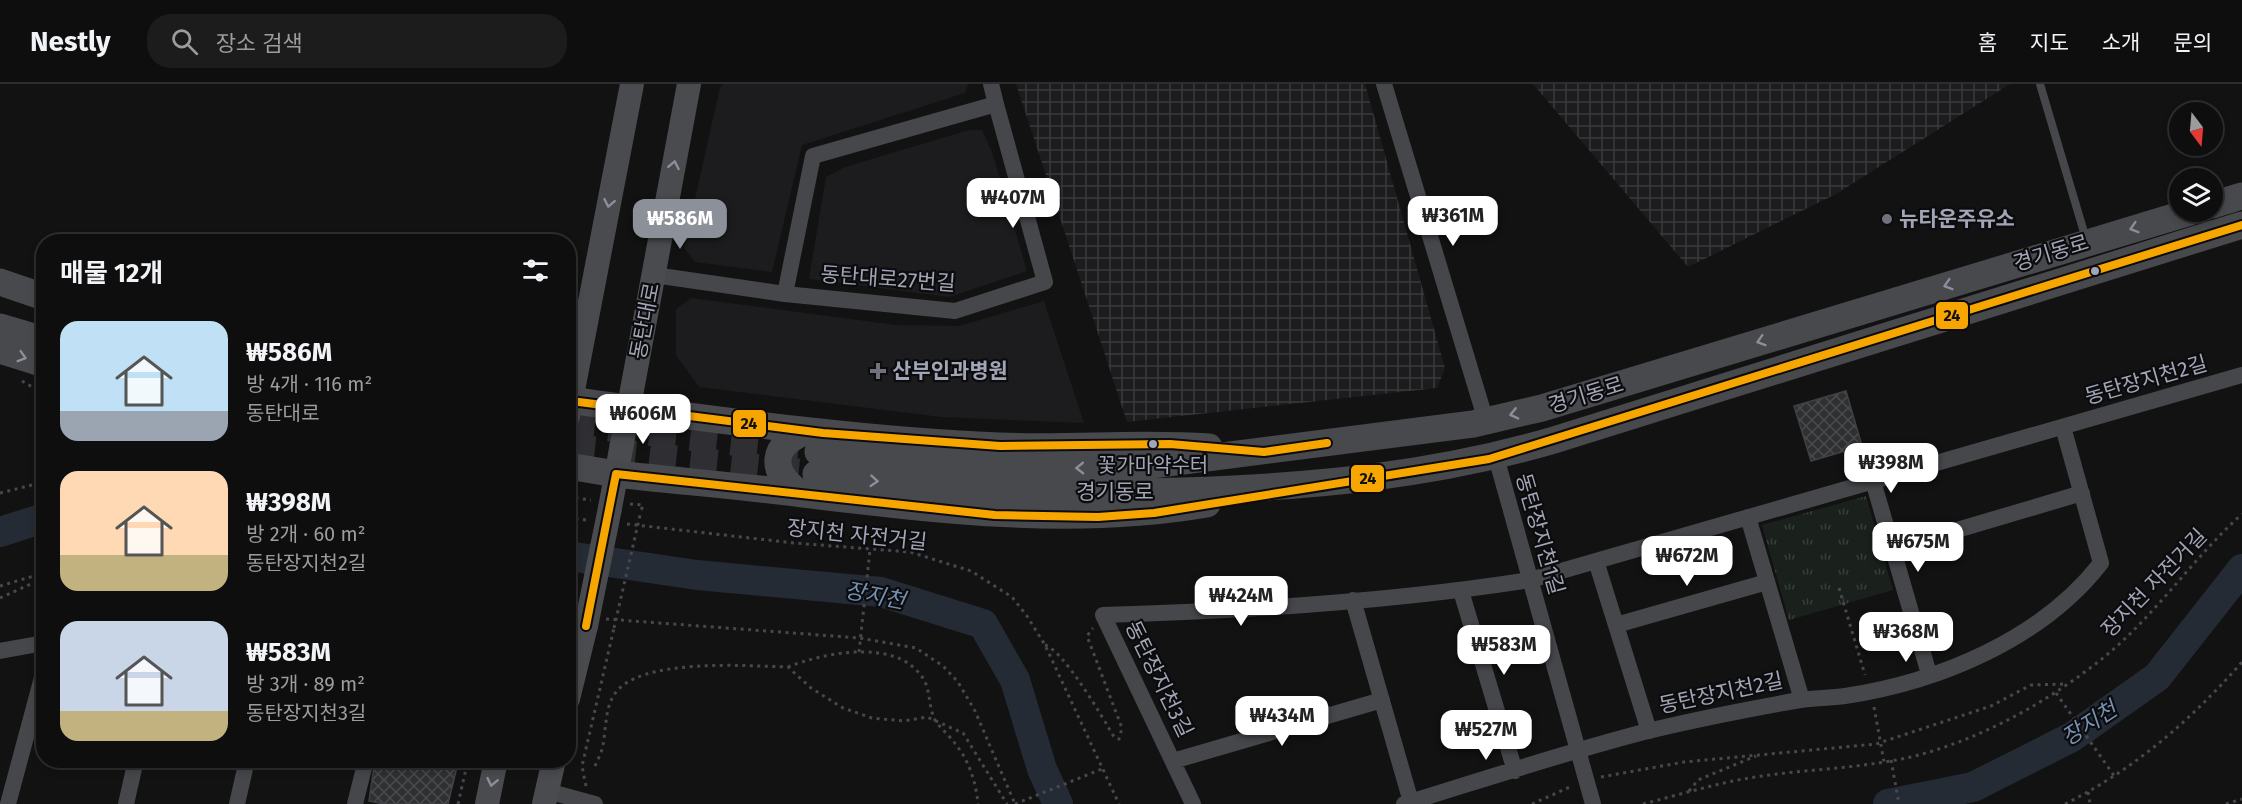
<!DOCTYPE html>
<html lang="ko">
<head>
<meta charset="utf-8">
<style>
  body { margin:0; font-family:"Fira Sans","Noto Sans KR",sans-serif; background:#1c1c1c; color:#f1f3f6; height:100vh; display:flex; flex-direction:column; font-size:22px; white-space:nowrap }
  * { box-sizing:border-box; margin:0 }
  p { font-size:20px; color:#9b9c9e }
  .icon { flex:none; width:33px; height:33px; fill:none; stroke:currentColor; stroke-width:2; stroke-linecap:round; stroke-linejoin:round }
  .map { position:relative; flex:1; overflow:hidden }
  .sheet { position:absolute; left:36px; top:150px; width:540px; height:534px; display:flex; flex-direction:column; background:#0e0e0e; border-radius:24px; box-shadow:0 3px 9px #0003,0 0 0 2px #2e2e2e }
  .sheet>* { flex:none }
  .needle { width:39px; rotate:164deg }
  .controls { position:absolute; left:2169px; top:18px; display:grid; gap:12px }
  .controls a { display:grid; place-items:center; width:54px; height:54px; border-radius:50%; background:#0e0e0e; box-shadow:0 3px 9px #0003,0 0 0 2px #2e2e2e; font-size:30px }
  .price { position:absolute; translate:-50% -51px; padding:0 14px; border-radius:12px; background:#fff; color:#222; font-size:20px; line-height:39px; filter:drop-shadow(0 2px 3px #0008) }
  .price::after { content:''; position:absolute; left:50%; top:36px; width:18px; height:14px; margin-left:-9px; background:inherit; clip-path:polygon(0 0,100% 0,50% 100%) }
  .price.selected { background:#8c9099; color:#fff }
  ul { padding:0; list-style:none }
  li { display:flex; align-items:center; gap:18px; height:150px; padding:0 24px }
  li span { display:grid; place-items:center; flex:none; width:168px; height:120px; border-radius:18px; color:#555 }
  li>.icon { margin-inline-start:auto }
  span .icon { width:72px; height:72px; fill:#fffc; stroke-width:1 }
  li b { font-size:26px }
  h2 { display:flex; justify-content:space-between; align-items:center; height:72px; padding:0 24px; font-size:26px }
  header { display:flex; align-items:center; gap:36px; box-sizing:border-box; height:84px; padding:0 30px; background:#0e0e0e; border-bottom:2px solid #2e2e2e }
  header strong { font-size:28px }
  nav { display:flex; gap:33px; margin-inline-start:auto; font-size:21px }
  .search { width:420px; height:54px; background:#1c1c1c; display:flex; align-items:center; gap:15px; box-sizing:border-box; padding:0 21px; border-radius:24px; color:#9b9c9e; font-size:22px }
  .map>svg:first-child { display:block }
  .built { fill:#1c1c1e }
  .industrial { fill:url(#industrial-grid) }
  .park { fill:url(#park-tufts) }
  .lines { fill:none; stroke-linecap:round; stroke-linejoin:round }
  .river { stroke:#252b34; stroke-width:30 }
  .building { fill:url(#building-cross-hatch); stroke:#404146; stroke-width:1.5 }
  .primary-tunnel { stroke:#2f2f33; stroke-width:27; stroke-dasharray:27 14; stroke-linecap:butt }
  .path { stroke:#47484d; stroke-width:3; stroke-dasharray:3 4.5; stroke-linecap:butt }
  .service { stroke:#46474b; stroke-width:8 }
  .minor { stroke:#46474b; stroke-width:16 }
  .secondary { stroke:#4a4b4f; stroke-width:24 }
  .primary { stroke:#48494d; stroke-width:27 }
  .path-bridge { stroke:#47484d; stroke-width:3; stroke-dasharray:3 4.5; stroke-linecap:butt }
  .secondary-bridge { stroke:#4a4b4f; stroke-width:24 }
  .bus-1-casing { stroke:#0c0c0e; stroke-width:12 }
  .bus-1 { stroke:#f7a600; stroke-width:8 }
  .oneway { stroke:#8b8e9c }
  .oneway2 { stroke:#8b8e9b }
  .poi-dot { fill:#6f727c; stroke:#0c0c0e; stroke-width:2 }
  .bus-dot { fill:#a1a5b5; stroke:#0c0c0e; stroke-width:2 }
  .labels { text-anchor:middle; stroke-width:4.5; stroke-linejoin:round; paint-order:stroke }
  .bus-label { font-size:20px; fill:#a1a5b5; stroke:#0c0c0e }
  .poi-label { font-size:21px; font-weight:bold; fill:#a1a5b5; stroke:#0c0c0e; text-anchor:start }
  .street-label { font-size:21px; fill:#a1a5b5; stroke:#0c0c0e }
  .water-label { font-size:22px; font-style:italic; fill:#7590b3; stroke:#0c0c0e }
  .line-badge { stroke:#0c0c0e; stroke-width:2 }
  .pale-badge-label { font-size:16px; text-anchor:middle; font-weight:bold; fill:#111 }
</style>
</head>
<body>
<header>
<strong>Nestly</strong>
<div class="search"><svg class="icon" aria-label="search" viewBox="0 0 24 24"><circle cx="10" cy="10" r="6"/><path d="M15 15l6 6"/></svg>장소 검색</div>
<nav><a>홈</a><a>지도</a><a>소개</a><a>문의</a></nav>
</header>
<div class="map">
<svg width="2242" height="720" viewBox="0 0 2242 720">
  <defs>
    <pattern id="industrial-grid" width="8" height="8" patternUnits="userSpaceOnUse" patternTransform="scale(1.5)"><rect width="8" height="8" fill="#1c1c1e"/><path d="M0 4h8M4 0v8" fill="none" stroke="#3a3a3c"/></pattern>
    <pattern id="park-tufts" width="24" height="20" patternUnits="userSpaceOnUse" patternTransform="scale(1.5)"><rect width="24" height="20" fill="#1a211c"/><path d="M3 7l-1-3M5 7V3M7 7l1-3M15 17l-1-3M17 17v-4M19 17l1-3" fill="none" stroke="#383e3b"/></pattern>
    <pattern id="building-cross-hatch" width="8" height="8" patternUnits="userSpaceOnUse" patternTransform="scale(1.5)"><rect width="8" height="8" fill="#2f3032"/><path d="M0 0l8 8M0 8l8-8" fill="none" stroke="#4a4b4d"/></pattern>
  </defs>
  <rect width="100%" height="100%" fill="#121212"/>
  <path class="built" d="M723 0H968L965 9 802 61 772 188 695 178 684 164 720 3Z
    M969 46H982L992 68 1027 187 949 213 809 195 826 93 845 83Z
    M691 214 896 241 959 242 1044 217 1084 339 941 333 699 303 676 271V225Z"/>
  <path class="industrial" d="M1016 0H1365L1445 284 1437 304 1127 338Z
    M1533 0H2010L1836 110 1688 183Z"/>
  <path class="park" d="M1866 412 1893 506 1789 536 1762 441Z"/>
  <g class="lines">
    <path class="river" d="M0 448 44 434
      M568 472 697 491 881 508 983 540 1015 596 1042 685 1058 720
      M1888 720 1973 703 2072 653 2157 593 2242 485"/>
  </g>
  <path class="building" d="M1846 307 1862 362 1811 377 1794 322Z
    M375 676H435L457 683 448 720H384L369 717Z"/>
  <g class="lines">
    <path class="primary-tunnel" d="M568 339 818 368
      M568 363 816 390"/>
    <path class="path" d="M22 297 44 310
      M0 409 44 398
      M568 413 591 416
      M630 420 643 421 641 427
      M568 434 587 436
      M627 440 794 459 910 468 971 487 1012 513 1027 532 1045 561 1119 720
      M0 502 44 489
      M1839 504 1865 591
      M0 514 44 494
      M606 535 860 554 916 564 943 582 958 598 975 627 1015 720
      M1045 561C1064 567 1103 634 1114 653L1119 655 1122 644 1087 552 1093 544
      M859 568 870 466
      M788 583C823 569 891 555 919 589 932 603 927 620 935 636 939 643 948 650 953 657 968 674 976 697 978 720
      M2056 609 2115 693
      M1874 623 1884 678
      M1891 676 1899 720
      M595 682C598 675 602 668 603 661 606 645 605 625 614 611 637 573 748 582 788 583L811 604 843 624 872 634 904 637 927 633 963 649 1007 720
      M1601 693 1684 678 1876 660 1991 622 2031 601 2067 600
      M586 702 582 682 614 544
      M1689 707 1698 696 1756 672
      M2088 708 2090 720
      M458 720 468 676
      M1015 720 1102 685
      M1532 720 1572 702
      M1643 720C1678 711 1714 700 1749 694 1803 685 1858 685 1911 673 1980 656 2048 618 2103 574 2156 531 2192 475 2242 430
      M2065 720C2135 685 2191 636 2242 578
      M2226 720 2242 715"/>
    <path class="service" d="M2040 0 2086 155"/>
    <path class="minor" d="M991 0 996 20
      M1384 0 1486 337
      M654 191 785 210 955 227 1045 198 996 20 813 72 785 210
      M1496 373 1593 720
      M1873 397 1929 590
      M1748 433 1802 616
      M1893 465 2082 409
      M1596 477 1649 647
      M1461 507 1515 687
      M1353 516 1411 718
      M1616 541 1767 498
      M0 567 44 559
      M1173 677 1382 616
      M547 707 595 720
      M8 720 44 586
      M126 720 136 676
      M237 720 247 676
      M355 720 366 676
      M1193 720 1103 531C1246 527 1389 518 1530 496L2242 291
      M1404 720C1485 695 1566 668 1648 647 1698 635 1749 625 1800 616 1814 614 1830 614 1845 612 1939 598 2042 555 2101 479L2063 343"/>
    <path class="secondary" d="M568 332 632 0
      M610 424 689 0
      M568 615 586 542
      M487 720 496 676
      M544 720 554 676"/>
    <path class="primary" d="M2212 121 2242 112
      M0 198 44 213
      M0 243 44 256
      M0 266 44 280
      M568 316C712 335 855 356 999 362 1069 365 1139 358 1209 363
      M818 368 912 378 1032 385 1144 382 1473 340 1542 324 2190 128
      M568 382 616 390C678 397 741 402 803 410 937 426 1072 443 1207 420
      M816 390C937 406 1060 411 1182 407 1310 403 1431 392 1554 356L2242 141
      M800 409C768 388 771 360 807 347"/>
    <path class="path-bridge" d="M614 544 641 427"/>
    <path class="secondary-bridge" d="M586 542 610 424"/>
    <g class="bus-1-casing">
      <path id="bus-1" d="M568 330 571 317 823 349 1000 362 1170 360 1264 368 1327 359
        M586 542 616 390 995 431 1098 433 1154 429 1489 375 2242 141"/>
    </g>
    <use href="#bus-1" class="bus-1"/>
  </g>
  <defs><path id="oneway-chevron" d="M-2-3.5L2.5 0L-2 3.5" fill="none" stroke-width="1.6" stroke-linecap="round" stroke-linejoin="round" transform="scale(1.5)"/></defs>
  <g class="oneway">
    <use href="#oneway-chevron" transform="translate(674 81) rotate(-79)"/>
    <use href="#oneway-chevron" transform="translate(609 119) rotate(101)"/>
    <use href="#oneway-chevron" transform="translate(492 698) rotate(102)"/>
  </g>
  <g class="oneway2">
    <use href="#oneway-chevron" transform="translate(2134 144) rotate(163)"/>
    <use href="#oneway-chevron" transform="translate(1948 201) rotate(163)"/>
    <use href="#oneway-chevron" transform="translate(1761 257) rotate(163)"/>
    <use href="#oneway-chevron" transform="translate(22 273) rotate(17)"/>
    <use href="#oneway-chevron" transform="translate(1514 330) rotate(167)"/>
    <use href="#oneway-chevron" transform="translate(1080 384) rotate(179)"/>
    <use href="#oneway-chevron" transform="translate(874 397) rotate(5)"/>
  </g>
  <g class="poi-dot">
    <circle cx="1887" cy="135" r="6"/>
    <path d="M875 278h6v6h6v6h-6v6h-6v-6h-6v-6h6z"/>
  </g>
  <g class="bus-dot">
    <circle cx="2095" cy="187" r="5"/>
    <circle cx="1153" cy="360" r="5"/>
  </g>
  <g class="labels">
    <g class="bus-label">
      <text x="1153" y="388">꽃가마약수터</text>
    </g>
    <g class="poi-label">
      <text x="1899" y="142">뉴타운주유소</text>
      <text x="892" y="294">산부인과병원</text>
    </g>
    <g class="street-label">
      <text transform="translate(2051 169) rotate(-17)" y="7">경기동로</text>
      <text transform="translate(888 195) rotate(4)" y="7">동탄대로27번길</text>
      <text transform="translate(645 237) rotate(-79)" y="7">동탄대로</text>
      <text transform="translate(2146 296) rotate(-16)" y="7">동탄장지천2길</text>
      <text transform="translate(1586 311) rotate(-17)" y="7">경기동로</text>
      <text x="1115" y="415">경기동로</text>
      <text transform="translate(1540 450) rotate(74)" y="7">동탄장지천1길</text>
      <text transform="translate(857 451) rotate(6)" y="7">장지천 자전거길</text>
      <text transform="translate(2154 499) rotate(-46)" y="7">장지천 자전거길</text>
      <text transform="translate(1159 595) rotate(64)" y="7">동탄장지천3길</text>
      <text transform="translate(1721 609) rotate(-12)" y="7">동탄장지천2길</text>
    </g>
    <g class="water-label">
      <text transform="translate(875 511) rotate(11)" y="8">장지천</text>
      <text transform="translate(2089 639) rotate(-33)" y="8">장지천</text>
    </g>
  </g>
  <g class="line-badge">
    <rect x="1935" y="217" width="34" height="29" rx="6" fill="#f7a600"/>
    <rect x="732" y="325" width="35" height="29" rx="6" fill="#f7a600"/>
    <rect x="1350" y="380" width="35" height="29" rx="6" fill="#f7a600"/>
  </g>
  <g class="pale-badge-label">
    <text x="1952" y="237">24</text>
    <text x="749" y="345">24</text>
    <text x="1368" y="400">24</text>
  </g>
</svg>
<div class="controls">
<a><svg class="needle" viewBox="-14 -14 28 28"><path d="M0-13l5 13h-10z" fill="#e53935"/><path d="M0 13l5-13h-10z" fill="#9b9c9e"/></svg></a>
<a><svg class="icon" aria-label="layers" viewBox="0 0 24 24"><path d="M12 4l9 5-9 5-9-5zM3 14l9 5 9-5"/></svg></a>
</div>
<b class="price" style="left:1013px;top:145px">₩407M</b>
<b class="price" style="left:1453px;top:163px">₩361M</b>
<b class="price selected" style="left:680px;top:166px">₩586M</b>
<b class="price" style="left:643px;top:361px">₩606M</b>
<b class="price" style="left:1891px;top:410px">₩398M</b>
<b class="price" style="left:1918px;top:489px">₩675M</b>
<b class="price" style="left:1687px;top:503px">₩672M</b>
<b class="price" style="left:1241px;top:543px">₩424M</b>
<b class="price" style="left:1906px;top:579px">₩368M</b>
<b class="price" style="left:1504px;top:592px">₩583M</b>
<b class="price" style="left:1282px;top:663px">₩434M</b>
<b class="price" style="left:1486px;top:677px">₩527M</b>
<section class="sheet">
<h2>매물 12개<svg class="icon" aria-label="filters" viewBox="0 0 24 24"><path d="M4 7h16M4 17h16"/><circle cx="9" cy="7" r="2"/><circle cx="15" cy="17" r="2"/></svg></h2>
<ul>
<li><span style="background:linear-gradient(#bfe0f5 75%,#9aa5b1 0)"><svg class="icon" aria-label="home" viewBox="0 0 24 24"><path d="M3 11l9-7 9 7M6 9v11h12V9"/></svg></span><div><b>₩586M</b><p>방 4개 · 116 m²</p><p>동탄대로</p></div></li>
<li><span style="background:linear-gradient(#ffd9b3 70%,#c2b280 0)"><svg class="icon" aria-label="home" viewBox="0 0 24 24"><path d="M3 11l9-7 9 7M6 9v11h12V9"/></svg></span><div><b>₩398M</b><p>방 2개 · 60 m²</p><p>동탄장지천2길</p></div></li>
<li><span style="background:linear-gradient(#c9d6e8 75%,#c2b280 0)"><svg class="icon" aria-label="home" viewBox="0 0 24 24"><path d="M3 11l9-7 9 7M6 9v11h12V9"/></svg></span><div><b>₩583M</b><p>방 3개 · 89 m²</p><p>동탄장지천3길</p></div></li>
</ul>
</section>
</div>
</body>
</html>
